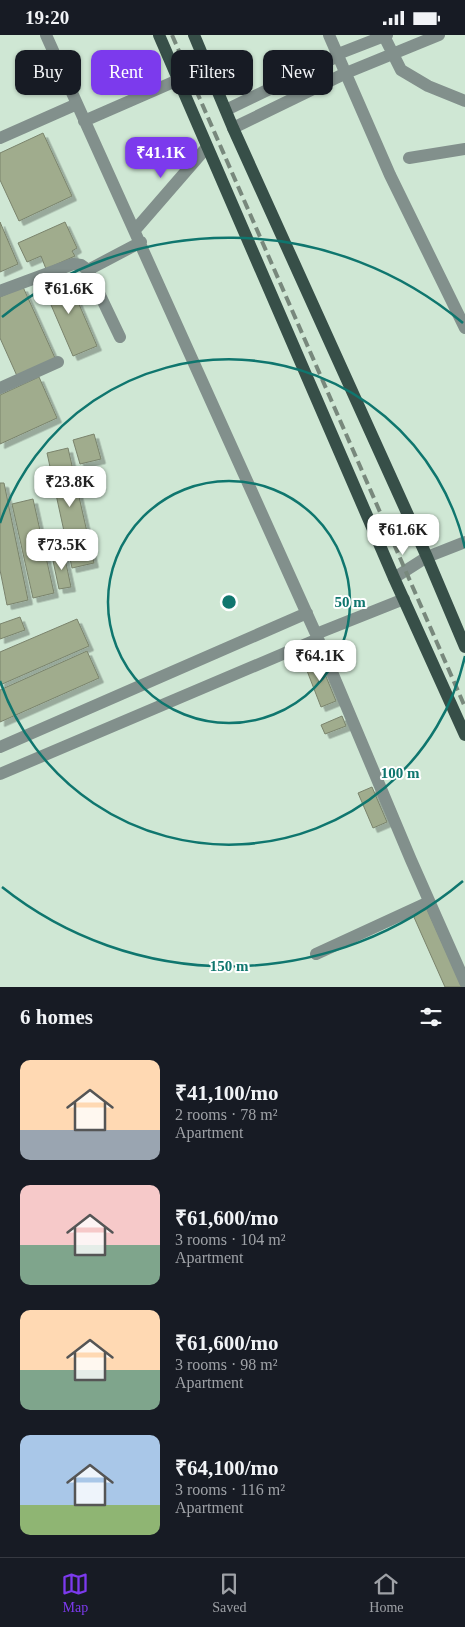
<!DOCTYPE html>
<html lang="en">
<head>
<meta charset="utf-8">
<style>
  body { margin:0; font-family:Georgia,serif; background:#20242c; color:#f1f3f6; height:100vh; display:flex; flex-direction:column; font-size:19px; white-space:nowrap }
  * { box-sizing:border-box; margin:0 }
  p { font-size:16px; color:#9ea1a6 }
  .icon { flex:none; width:28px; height:28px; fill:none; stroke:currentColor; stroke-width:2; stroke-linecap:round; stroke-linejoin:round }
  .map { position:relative; height:952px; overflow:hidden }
  .drawer { display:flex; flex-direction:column; background:#171b24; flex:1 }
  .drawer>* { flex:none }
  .hud { position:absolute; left:15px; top:15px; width:435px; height:45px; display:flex; gap:10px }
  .price { position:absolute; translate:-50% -42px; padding:0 11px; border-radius:10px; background:#fff; color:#222; font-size:16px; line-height:32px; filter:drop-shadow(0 1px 2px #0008) }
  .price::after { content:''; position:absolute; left:50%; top:30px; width:15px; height:11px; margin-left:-8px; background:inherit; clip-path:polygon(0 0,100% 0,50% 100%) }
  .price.on { background:#7c3aed; color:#fff }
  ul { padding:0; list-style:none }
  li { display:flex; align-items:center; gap:15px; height:125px; padding:0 20px }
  li span { display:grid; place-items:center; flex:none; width:140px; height:100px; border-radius:10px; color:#555 }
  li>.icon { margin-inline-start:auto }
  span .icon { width:60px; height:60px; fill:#fffc; stroke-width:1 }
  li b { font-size:21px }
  h2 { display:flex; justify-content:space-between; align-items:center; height:60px; padding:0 20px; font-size:21px }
  .chip { padding:0 18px; border-radius:10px; background:#171b24; box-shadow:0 1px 4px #0004; font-size:18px; line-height:45px }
  .chip.on { background:#7c3aed; color:#fff }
  .status { display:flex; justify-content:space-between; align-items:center; height:35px; padding:0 25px; background:#171b24; direction:ltr }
  .status svg { height:14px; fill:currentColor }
  .tabs { display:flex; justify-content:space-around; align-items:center; height:70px; border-top:1px solid #363941; background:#171b24; font-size:14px; color:#9ea1a6 }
  .tabs a { display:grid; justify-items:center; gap:2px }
  .tabs .on { color:#7c3aed }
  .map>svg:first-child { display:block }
  .building { fill:#a0ac8d; stroke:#7a836c; filter:url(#shadow) }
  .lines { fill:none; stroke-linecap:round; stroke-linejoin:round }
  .minor { stroke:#82908c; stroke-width:12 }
  .major { stroke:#374f48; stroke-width:12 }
  .rail { stroke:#78887c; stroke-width:4; stroke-dasharray:10 5; stroke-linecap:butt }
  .ring { fill:none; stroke:#0f766e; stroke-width:2.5 }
  .centre { fill:#0f766e; stroke:#fff; stroke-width:2.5 }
  .ring-label { font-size:15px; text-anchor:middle; font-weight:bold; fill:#0f766e; stroke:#fff; stroke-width:4; stroke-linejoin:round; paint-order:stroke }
</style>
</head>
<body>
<div class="status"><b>19:20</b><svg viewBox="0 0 49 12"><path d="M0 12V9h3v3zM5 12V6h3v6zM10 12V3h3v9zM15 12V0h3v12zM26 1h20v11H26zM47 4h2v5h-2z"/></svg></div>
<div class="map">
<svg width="465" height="952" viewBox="0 0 465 952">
  <defs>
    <filter id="shadow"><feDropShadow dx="4.5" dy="4.5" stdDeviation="0" flood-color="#0004"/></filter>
  </defs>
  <rect width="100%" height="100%" fill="#cfe7d4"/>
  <path class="building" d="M43 98 72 161 19 186 0 145V118Z
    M0 187 18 229 0 237Z
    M65 187 77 213 72 216 75 221 46 234 41 221 27 227 18 208Z
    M66 239 97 311 73 321 42 249Z
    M23 252 55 323 17 341 0 303V262Z
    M39 342 57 383 0 409V360Z
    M94 399 101 424 80 429 73 405Z
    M68 413 94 528 72 533 47 418Z
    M0 448H4L28 565 7 570 0 535Z
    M33 464 54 558 33 563 12 469Z
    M64 519 71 552 59 554 52 521Z
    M20 582 25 595 0 604V589Z
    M77 584 89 611 0 650V617Z
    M87 616 99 643 0 687V655Z
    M318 622 336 666 321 672 304 628Z
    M342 681 346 691 325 699 321 690Z
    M372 752 387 787 373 793 358 758Z
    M427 874 462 952H445L413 880Z"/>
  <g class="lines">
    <path class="minor" d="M46 0 316 599 411 825 465 947
      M329 0 390 140 465 293
      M384 1 401 35 428 51 465 66
      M338 19 387 0
      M226 75 338 21
      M84 86 178 45
      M233 93 346 38 439 0
      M0 103 77 69
      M409 123 465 114
      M135 195 207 112
      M88 235 120 302
      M0 256 73 229 81 230 88 235 141 207
      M0 353 58 327
      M394 543 427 522 465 507
      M316 599 404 564
      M0 712 307 578
      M0 739 318 604
      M316 919 429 867"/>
    <path class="major" d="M159 0 394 543 465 700
      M194 0 233 93 427 522 465 612"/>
    <path class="rail" d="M172 0 465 672"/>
  </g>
  <g class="ring">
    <circle cx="229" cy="567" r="121"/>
    <path d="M465 621A242 242 0 0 1 0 646M0 488A242 242 0 0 1 465 513"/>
    <path d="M463 846A364 364 0 0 1 2 852M2 282A364 364 0 0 1 463 288"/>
  </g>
  <circle cx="229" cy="567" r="8" class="centre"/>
  <g class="ring-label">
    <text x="350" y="572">50 m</text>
    <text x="400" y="743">100 m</text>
    <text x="229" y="936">150 m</text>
  </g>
</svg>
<b class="price on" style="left:161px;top:144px">₹41.1K</b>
<b class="price" style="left:69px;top:280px">₹61.6K</b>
<b class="price" style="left:70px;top:473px">₹23.8K</b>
<b class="price" style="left:403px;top:521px">₹61.6K</b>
<b class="price" style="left:62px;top:536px">₹73.5K</b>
<b class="price" style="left:320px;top:647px">₹64.1K</b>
<div class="hud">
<a class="chip">Buy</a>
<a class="chip on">Rent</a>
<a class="chip">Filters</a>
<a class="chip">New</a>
</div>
</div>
<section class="drawer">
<h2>6 homes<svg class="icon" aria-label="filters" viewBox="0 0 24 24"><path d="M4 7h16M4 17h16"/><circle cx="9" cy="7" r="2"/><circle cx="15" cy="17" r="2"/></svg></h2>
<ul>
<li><span style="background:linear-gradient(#ffd9b3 70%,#9aa5b1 0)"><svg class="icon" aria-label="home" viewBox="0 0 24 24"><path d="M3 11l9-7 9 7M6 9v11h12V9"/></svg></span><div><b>₹41,100/mo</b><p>2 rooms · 78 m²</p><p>Apartment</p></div></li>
<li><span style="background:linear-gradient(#f6c9c9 60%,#7fa58c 0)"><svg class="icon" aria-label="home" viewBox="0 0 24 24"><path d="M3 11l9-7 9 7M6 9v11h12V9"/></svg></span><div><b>₹61,600/mo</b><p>3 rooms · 104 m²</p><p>Apartment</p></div></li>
<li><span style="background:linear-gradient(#ffd9b3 60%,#7fa58c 0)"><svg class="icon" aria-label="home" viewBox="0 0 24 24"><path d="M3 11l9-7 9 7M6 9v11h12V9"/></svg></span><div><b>₹61,600/mo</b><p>3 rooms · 98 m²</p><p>Apartment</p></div></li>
<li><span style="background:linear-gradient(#a9c7e8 70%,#8fb573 0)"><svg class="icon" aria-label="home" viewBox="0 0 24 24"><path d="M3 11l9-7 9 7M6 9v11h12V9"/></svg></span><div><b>₹64,100/mo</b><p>3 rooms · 116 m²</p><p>Apartment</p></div></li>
</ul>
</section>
<nav class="tabs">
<a class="on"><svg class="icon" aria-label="map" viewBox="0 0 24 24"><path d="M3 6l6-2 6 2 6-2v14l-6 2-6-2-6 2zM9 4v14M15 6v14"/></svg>Map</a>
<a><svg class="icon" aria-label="saved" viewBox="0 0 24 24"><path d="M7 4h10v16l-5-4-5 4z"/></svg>Saved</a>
<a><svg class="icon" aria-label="home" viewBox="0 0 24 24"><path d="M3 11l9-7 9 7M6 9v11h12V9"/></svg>Home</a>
</nav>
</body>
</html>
